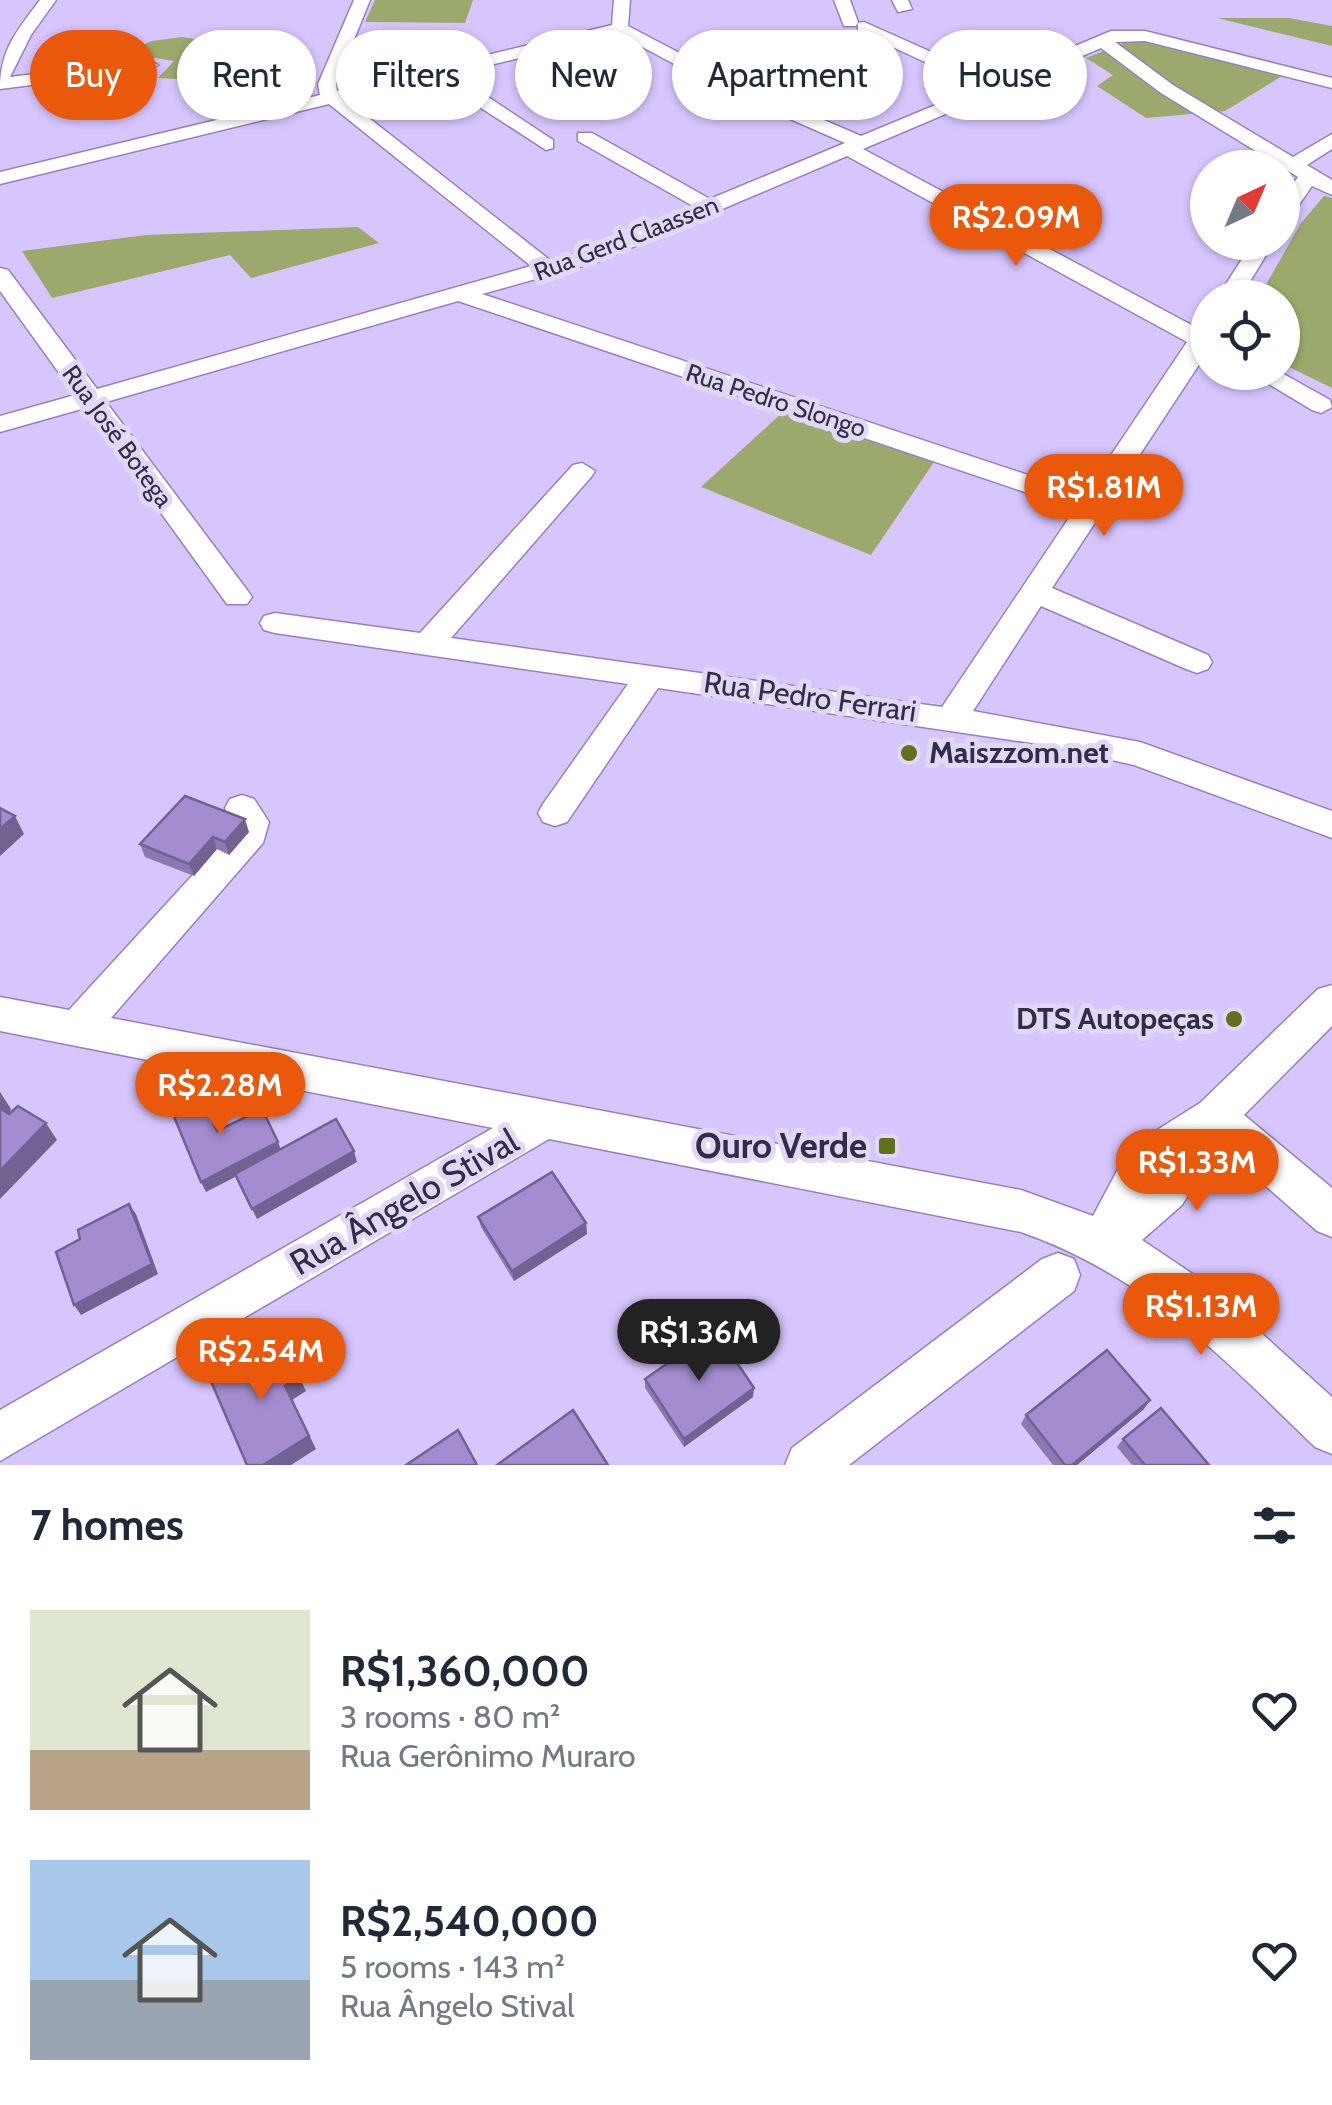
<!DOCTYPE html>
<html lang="en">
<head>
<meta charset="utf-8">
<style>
  body { margin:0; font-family:Cabin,sans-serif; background:#f6f6f7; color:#1f2937; height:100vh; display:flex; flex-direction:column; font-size:38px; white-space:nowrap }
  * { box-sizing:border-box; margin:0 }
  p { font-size:32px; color:#747a83 }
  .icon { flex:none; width:55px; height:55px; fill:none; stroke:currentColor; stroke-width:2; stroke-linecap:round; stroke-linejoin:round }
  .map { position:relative; height:1465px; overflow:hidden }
  .details { display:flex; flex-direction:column; background:#fff; flex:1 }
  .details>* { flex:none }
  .guide { position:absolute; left:30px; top:30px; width:1272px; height:90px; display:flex; gap:20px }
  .needle { width:65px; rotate:44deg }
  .buttons { position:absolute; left:1190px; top:150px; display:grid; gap:20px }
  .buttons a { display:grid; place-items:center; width:110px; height:110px; border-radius:50%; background:#fff; box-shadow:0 2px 8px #0004; font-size:50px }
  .price { position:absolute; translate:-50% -85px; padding:0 22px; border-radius:35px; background:#ea580c; color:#fff; font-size:32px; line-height:65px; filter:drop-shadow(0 2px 5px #0008) }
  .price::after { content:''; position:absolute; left:50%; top:60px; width:30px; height:22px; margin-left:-15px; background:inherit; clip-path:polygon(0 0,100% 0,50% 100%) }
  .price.on { background:#222; color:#fff }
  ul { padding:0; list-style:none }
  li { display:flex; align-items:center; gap:30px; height:250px; padding:0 30px }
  li span { display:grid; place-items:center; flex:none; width:280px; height:200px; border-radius:0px; color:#555 }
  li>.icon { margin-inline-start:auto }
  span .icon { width:120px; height:120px; fill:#fffc; stroke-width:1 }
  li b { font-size:42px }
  h2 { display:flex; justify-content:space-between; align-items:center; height:120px; padding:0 30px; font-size:42px }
  .pill { padding:0 35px; border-radius:45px; background:#fff; box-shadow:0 2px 8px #0004; font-size:35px; line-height:90px }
  .pill.on { background:#ea580c; color:#fff }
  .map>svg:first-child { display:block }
  .forest { fill:#9baa6c }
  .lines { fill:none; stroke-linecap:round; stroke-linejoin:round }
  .minor-casing { stroke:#9680c1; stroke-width:3 }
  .minor { fill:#fff; fill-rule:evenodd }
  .wall { fill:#8c78b2 }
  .shaded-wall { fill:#726291 }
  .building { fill:#a38ccf; stroke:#726291; stroke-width:2.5 }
  .poi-dot { fill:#60701b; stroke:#e1d8f5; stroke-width:4 }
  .labels { text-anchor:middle; stroke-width:10; stroke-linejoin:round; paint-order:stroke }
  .far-street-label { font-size:25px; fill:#342b46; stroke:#e1d8f5 }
  .street-label { font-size:30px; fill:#342b46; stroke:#e1d8f5 }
  .poi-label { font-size:30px; font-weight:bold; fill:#342b46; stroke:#e1d8f5; text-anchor:start }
  .near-poi-label { font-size:35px; font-weight:bold; fill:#342b46; stroke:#e1d8f5; text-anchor:end }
  .near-street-label { font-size:35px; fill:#342b46; stroke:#e1d8f5 }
</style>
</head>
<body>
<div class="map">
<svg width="1332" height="1465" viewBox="0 0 1332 1465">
  <rect width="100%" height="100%" fill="#d7c5fe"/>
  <path class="forest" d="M375 0H473L465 23 365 22Z
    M1217 18H1289L1332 26V46Z
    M182 37 223 44 213 68 251 89 243 110 195 80 158 78 174 61 125 53 152 41Z
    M1133 39 1282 76 1225 111 1146 118 1097 86 1113 75 1086 58Z
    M1324 196 1332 198V388L1283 364 1282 298 1259 297 1301 223Z
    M358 227 379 243 251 278 230 255 52 298 22 251 146 235Z
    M784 411 934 462 871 555 701 487Z"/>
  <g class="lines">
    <g class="minor-casing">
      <path id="minor" d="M40 0H56L31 35 10 77 149 60 158 65 149 70 0 89C0 49 17 31 40 0Z
        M354 0H370L336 84 337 91 612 25 614 0H630L628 26 733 81 861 136 979 87 858 31V23L864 22 994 80 1111 31H1145L1332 78V88L1145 41 1115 42 1173 85 1293 157 1332 134V149L1307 165 1332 180V195L1312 186 1289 219 1282 221V199L1298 177 1161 93 1101 48 863 149 1197 328 1208 322V351L1052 588 1208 655 1212 662 1208 669 1197 673 1186 669 1041 606 973 711 1140 742 1332 811V838L1134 765 1039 744 658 688 567 822 555 826 543 822 538 813 543 804 628 684 275 633 264 630 260 623 264 616 275 613 420 633 573 465 582 463 595 471 591 477 451 638 942 707 1075 509 458 301 106 402 247 590 252 597 247 604H227L85 408 0 432V416L75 395 0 291V268L8 270 97 389 531 266 329 104 0 184V172L320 95 318 84ZM618 34 721 89 845 143 710 199 592 133H578V141L693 206 584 251 551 261 346 100 435 78 546 150 553 148V140L453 74ZM847 156 1187 342 1085 494 482 294 600 261Z
        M834 0H850L858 22 856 26H844Z
        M892 0H908L912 9 898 12Z
        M1253 242H1274L1240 298H1217Z
        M1249 372H1280L1330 400 1332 407 1321 413 1312 410Z
        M242 795 254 799 269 822 263 843 111 1018 1021 1190 1093 1216 1125 1156 1146 1137 1200 1103 1318 989 1332 985V1026L1244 1115 1332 1188V1237L1317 1231 1220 1146 1182 1205 1142 1240 1206 1283 1332 1397V1454L1315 1447C1223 1358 1145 1275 1021 1232L549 1139 0 1461V1410L493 1128 0 1031V997L69 1010 234 830 225 808 230 799Z
        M1058 1253 1074 1259 1080 1275 1074 1291 849 1465H785L792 1448 1042 1259Z"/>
    </g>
    <use href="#minor" class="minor"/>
  </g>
  <path class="wall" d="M249 832 229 855 217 849 194 876 145 857 140 844Z
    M478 1217 586 1223 587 1234 514 1281 481 1227Z
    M645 1379 753 1397 684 1447 645 1388Z
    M1144 1409 1077 1465H1053L1021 1424 1026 1415Z
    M1123 1439 1209 1465H1132L1117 1447Z"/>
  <path class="shaded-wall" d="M15 816 24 834 0 856V829Z
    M245 819 249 832 229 855 225 842Z
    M213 837 217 849 194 876 189 864Z
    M0 1092 11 1109 6 1121 0 1112Z
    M46 1123 57 1140 0 1199V1171Z
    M278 1142 282 1153 206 1192 201 1182Z
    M354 1151 357 1162 257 1219 252 1209Z
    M129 1204 136 1214 158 1274 81 1315 74 1305Z
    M586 1223 587 1234 514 1281 512 1271Z
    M279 1336 306 1391 292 1400 316 1449 291 1465H263L285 1386Z
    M754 1388 753 1397 684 1447V1439Z
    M1150 1400 1144 1409 1077 1465H1072Z"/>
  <path class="building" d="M185 796 245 819 225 842 213 837 189 864 140 844Z
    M0 808 15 816 0 829Z
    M200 1093 217 1131 262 1109 278 1142 201 1182 170 1107Z
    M18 1106 46 1123 0 1171V1108L9 1114Z
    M336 1119 354 1151 252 1209 235 1174Z
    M552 1172 586 1223 512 1271 478 1217Z
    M129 1204 152 1264 74 1305 56 1252 80 1239 78 1230Z
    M715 1330 754 1388 684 1439 645 1379Z
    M279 1336 299 1377 285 1386 309 1436 263 1465H247L210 1379Z
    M1107 1350 1150 1400 1072 1465H1065L1026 1415Z
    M1161 1408 1209 1465H1145L1123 1439Z
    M573 1410 608 1465H497Z
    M458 1430 477 1465H406Z"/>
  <g class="poi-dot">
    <circle cx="909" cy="753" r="10"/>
    <circle cx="1234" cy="1019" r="10"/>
    <rect x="877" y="1136" width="20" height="20" rx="5"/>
  </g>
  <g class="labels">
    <g class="far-street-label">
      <text transform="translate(626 238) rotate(-21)" y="9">Rua Gerd Claassen</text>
      <text transform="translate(776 400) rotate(18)" y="9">Rua Pedro Slongo</text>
      <text transform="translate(118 436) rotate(54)" y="9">Rua José Botega</text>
    </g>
    <g class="street-label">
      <text transform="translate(810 697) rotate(8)" y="10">Rua Pedro Ferrari</text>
    </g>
    <g class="poi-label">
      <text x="929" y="763">Maiszzom.net</text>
      <text x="1214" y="1029" text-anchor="end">DTS Autopeças</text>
    </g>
    <g class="near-poi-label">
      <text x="867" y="1158">Ouro Verde</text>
    </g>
    <g class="near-street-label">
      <text transform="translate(404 1202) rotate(-30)" y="12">Rua Ângelo Stival</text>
    </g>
  </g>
</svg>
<div class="buttons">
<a><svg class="needle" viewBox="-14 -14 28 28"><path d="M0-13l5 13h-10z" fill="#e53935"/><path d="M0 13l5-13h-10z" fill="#747a83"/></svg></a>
<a><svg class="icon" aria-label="locate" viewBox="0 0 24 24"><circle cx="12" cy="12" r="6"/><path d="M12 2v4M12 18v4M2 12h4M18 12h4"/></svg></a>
</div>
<b class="price" style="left:1016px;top:269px">R$2.09M</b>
<b class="price" style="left:1104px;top:539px">R$1.81M</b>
<b class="price" style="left:220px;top:1137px">R$2.28M</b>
<b class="price" style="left:1197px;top:1214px">R$1.33M</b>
<b class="price" style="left:1201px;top:1358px">R$1.13M</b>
<b class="price on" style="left:699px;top:1384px">R$1.36M</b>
<b class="price" style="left:261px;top:1403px">R$2.54M</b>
<div class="guide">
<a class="pill on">Buy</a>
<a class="pill">Rent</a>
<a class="pill">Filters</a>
<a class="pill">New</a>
<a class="pill">Apartment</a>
<a class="pill">House</a>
</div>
</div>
<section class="details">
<h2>7 homes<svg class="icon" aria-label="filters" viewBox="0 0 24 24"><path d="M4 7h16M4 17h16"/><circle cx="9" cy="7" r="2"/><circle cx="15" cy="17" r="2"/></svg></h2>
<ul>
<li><span style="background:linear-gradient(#dfe7d0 70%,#b9a48a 0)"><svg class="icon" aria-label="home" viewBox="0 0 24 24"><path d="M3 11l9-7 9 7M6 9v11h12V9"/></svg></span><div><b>R$1,360,000</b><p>3 rooms · 80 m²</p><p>Rua Gerônimo Muraro</p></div><svg class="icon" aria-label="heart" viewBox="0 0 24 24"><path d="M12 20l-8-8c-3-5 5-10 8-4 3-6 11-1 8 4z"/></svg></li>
<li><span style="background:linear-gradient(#a9c7e8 60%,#9aa5b1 0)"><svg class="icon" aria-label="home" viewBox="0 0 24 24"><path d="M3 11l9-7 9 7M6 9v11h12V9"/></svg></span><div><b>R$2,540,000</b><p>5 rooms · 143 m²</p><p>Rua Ângelo Stival</p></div><svg class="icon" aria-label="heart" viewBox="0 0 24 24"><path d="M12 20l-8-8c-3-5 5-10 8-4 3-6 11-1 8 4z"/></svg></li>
</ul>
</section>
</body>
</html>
